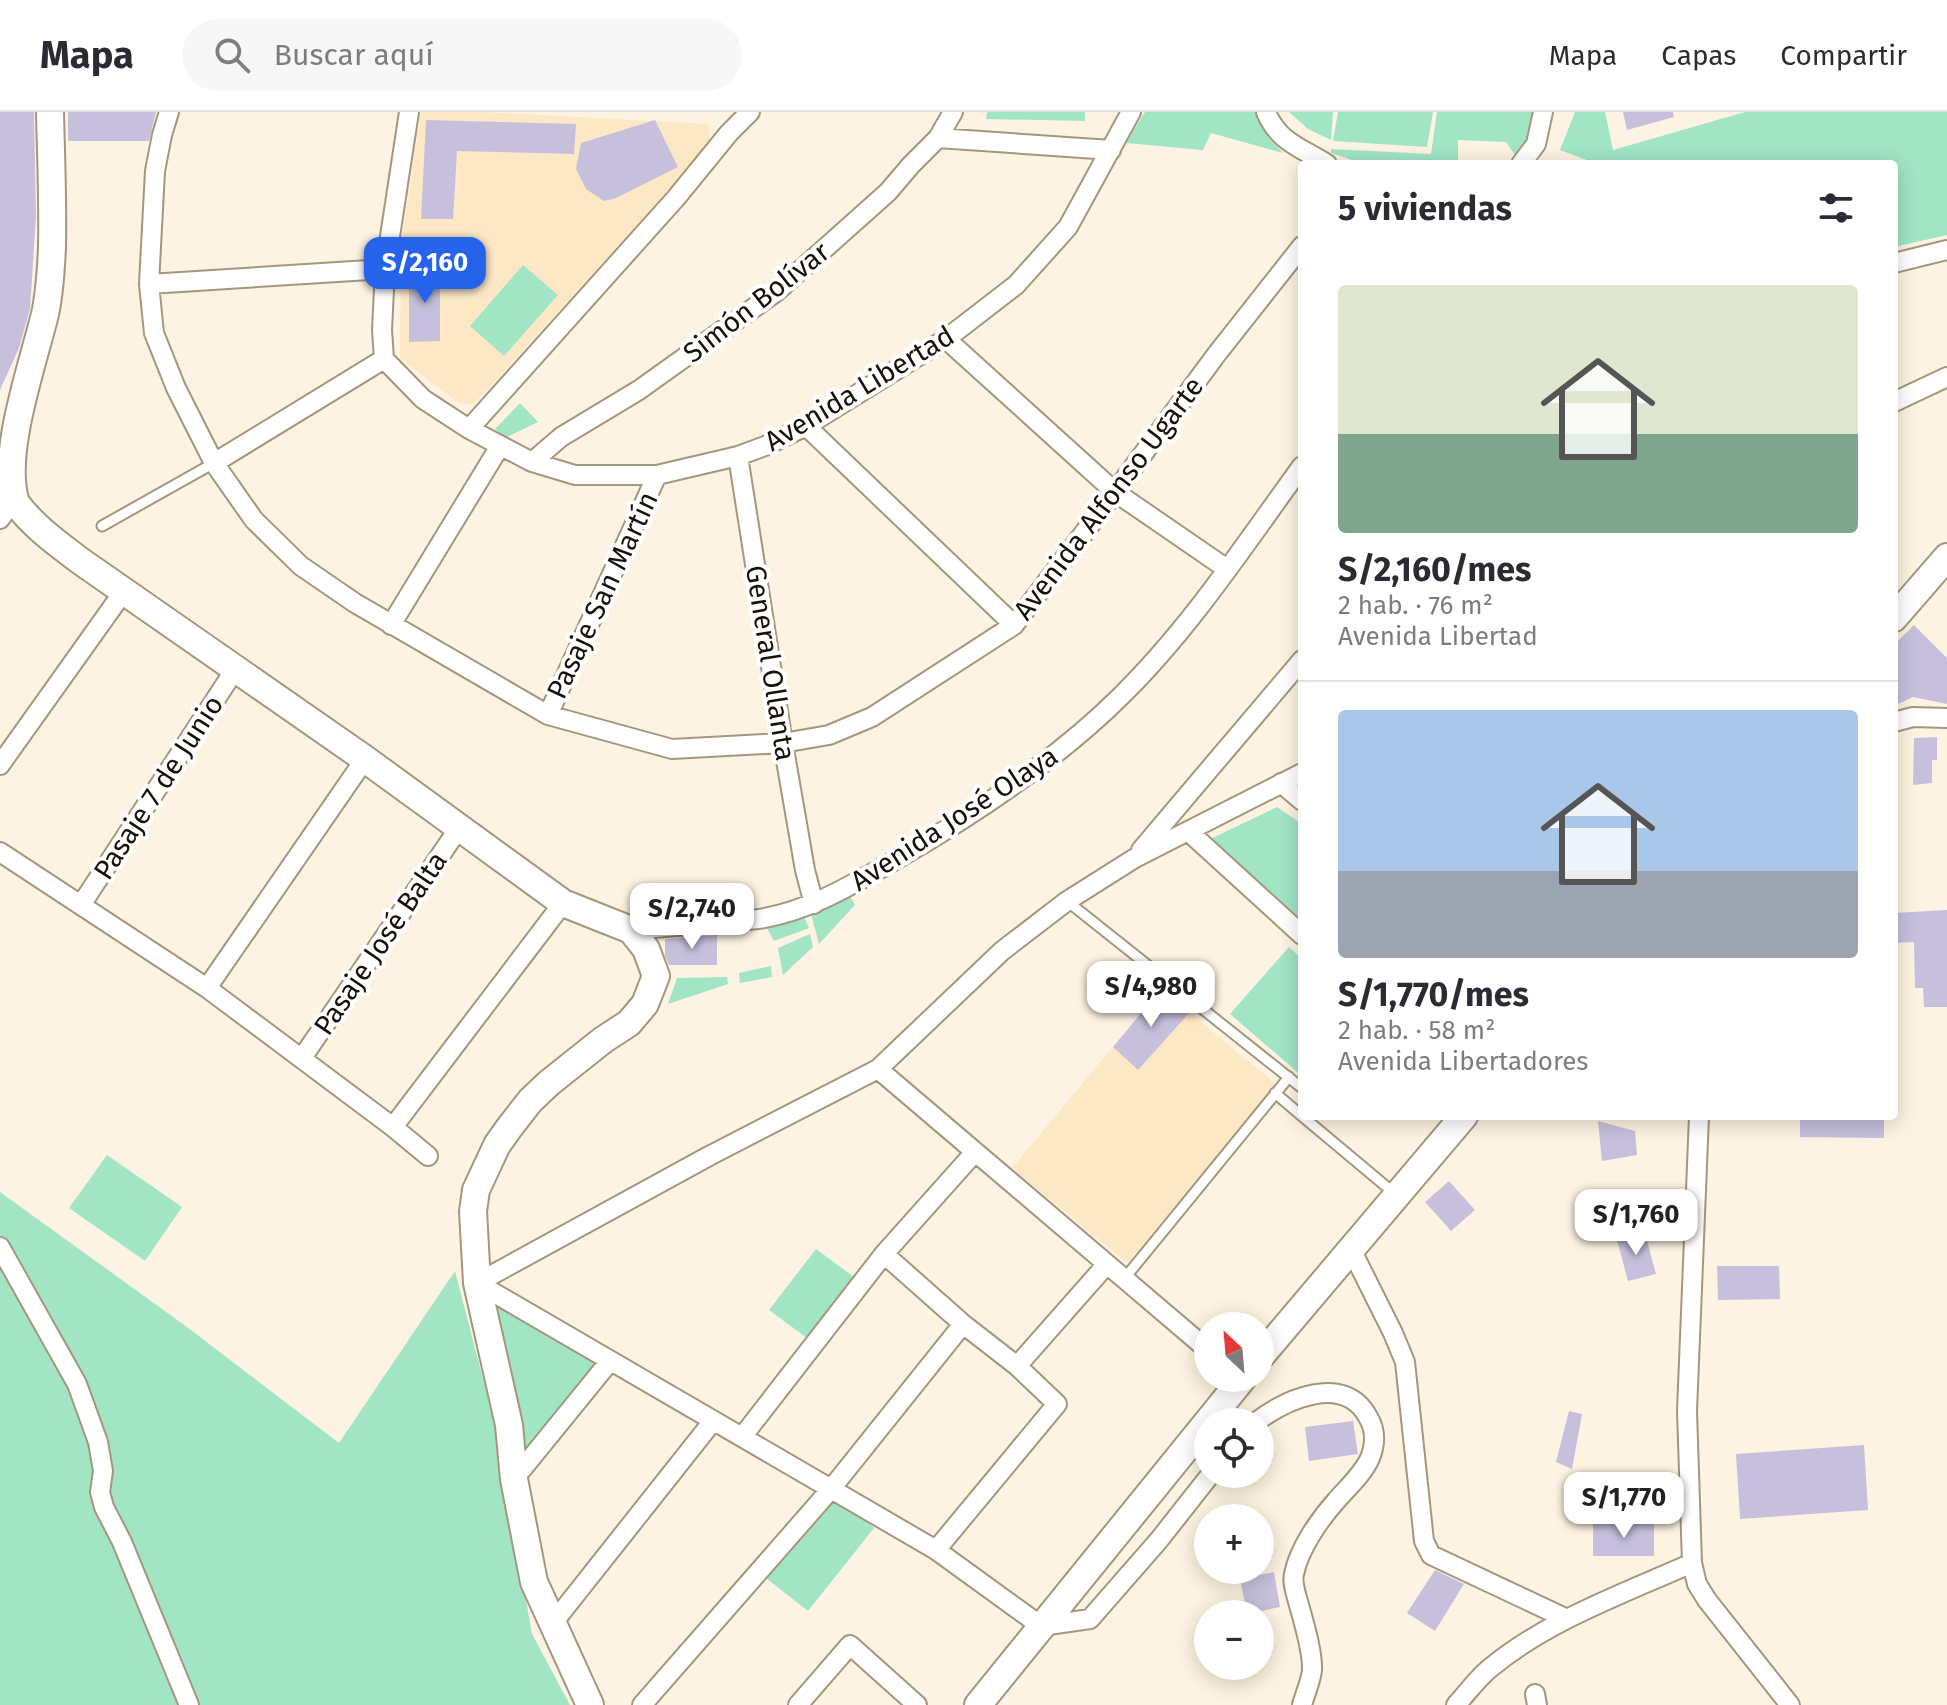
<!DOCTYPE html>
<html lang="es">
<head>
<meta charset="utf-8">
<style>
  body { margin:0; font-family:"Fira Sans",sans-serif; background:#f7f7f7; color:#2b2b33; height:100vh; display:flex; flex-direction:column; font-size:30px; white-space:nowrap }
  * { box-sizing:border-box; margin:0 }
  p { font-size:26px; color:#7c7c81 }
  .icon { flex:none; width:44px; height:44px; fill:none; stroke:currentColor; stroke-width:2; stroke-linecap:round; stroke-linejoin:round }
  .map { position:relative; flex:1; overflow:hidden }
  .sheet { position:absolute; left:1298px; top:48px; width:600px; height:960px; display:flex; flex-direction:column; background:#fff; border-radius:8px; box-shadow:0 4px 20px #0003 }
  .sheet>* { flex:none }
  .needle { width:52px; rotate:334deg }
  .fabs { position:absolute; left:1194px; top:1200px; display:grid; gap:16px }
  .fabs a { display:grid; place-items:center; width:80px; height:80px; border-radius:50%; background:#fff; box-shadow:0 4px 20px #0003; font-size:40px }
  .price { position:absolute; translate:-50% -68px; padding:0 18px; border-radius:16px; background:#fff; color:#222; font-size:26px; line-height:52px; filter:drop-shadow(0 2px 4px #0008) }
  .price::after { content:''; position:absolute; left:50%; top:48px; width:24px; height:18px; margin-left:-12px; background:inherit; clip-path:polygon(0 0,100% 0,50% 100%) }
  .price.current { background:#2563eb; color:#fff }
  ul { padding:0; list-style:none }
  li { display:grid; align-content:center; gap:16px; height:424px; padding:0 40px }
  li+li { border-top:2px solid #e1e1e2 }
  li span { display:grid; place-items:center; height:248px; border-radius:8px; color:#555 }
  li>.icon { margin-inline-start:auto }
  span .icon { width:144px; height:144px; fill:#fffc; stroke-width:1 }
  li b { font-size:34px }
  h2 { display:flex; justify-content:space-between; align-items:center; height:96px; padding:0 40px; font-size:34px }
  header { display:flex; align-items:center; gap:48px; box-sizing:border-box; height:112px; padding:0 40px; background:#fff; border-bottom:2px solid #e1e1e2 }
  header strong { font-size:38px }
  nav { display:flex; gap:44px; margin-inline-start:auto; font-size:28px }
  .search { width:560px; height:72px; background:#f7f7f7; display:flex; align-items:center; gap:20px; box-sizing:border-box; padding:0 28px; border-radius:44px; color:#7c7c81; font-size:30px }
  .map>svg:first-child { display:block }
  .built { fill:#fce8c5 }
  .green { fill:#a1e5c5 }
  .building { fill:#c6c0dd }
  .lines { fill:none; stroke-linecap:round; stroke-linejoin:round }
  .lane-casing { stroke:#a5977c; stroke-width:13 }
  .street-casing { stroke:#a5977c; stroke-width:22 }
  .secondary-casing { stroke:#a5977c; stroke-width:30 }
  .lane { stroke:#fff; stroke-width:9 }
  .street { stroke:#fff; stroke-width:18 }
  .secondary { stroke:#fff; stroke-width:26 }
  .labels { text-anchor:middle; stroke-width:8; stroke-linejoin:round; paint-order:stroke }
  .street-label { font-size:28px; fill:#161007; stroke:#fff }
</style>
</head>
<body>
<header>
<strong>Mapa</strong>
<div class="search"><svg class="icon" aria-label="search" viewBox="0 0 24 24"><circle cx="10" cy="10" r="6"/><path d="M15 15l6 6"/></svg>Buscar aquí</div>
<nav><a>Mapa</a><a>Capas</a><a>Compartir</a></nav>
</header>
<div class="map">
<svg width="1947" height="1593" viewBox="0 0 1947 1593">
  <rect width="100%" height="100%" fill="#fdf3e2"/>
  <path class="built" d="M421 0H484L708 12 711 31 473 293 457 290 400 246 401 135Z
    M1161 877 1276 972 1127 1151 1012 1056Z"/>
  <path class="green" d="M987 0H1085V9L986 7Z
    M1145 0H1257L1268 25 1283 41 1211 21 1203 38 1126 31Z
    M1289 0H1333L1331 28 1308 17Z
    M1338 0H1433L1427 35 1333 29Z
    M1437 0H1535L1527 27 1515 43 1506 30 1458 28V48L1452 52H1357L1355 49 1331 41V37L1431 42Z
    M1575 0H1605L1613 38 1745 0H1947V123L1894 135V52H1592V50L1560 38Z
    M523 153 558 183 504 244 470 214Z
    M520 291 538 310 505 326 495 317Z
    M1277 695 1302 712V808L1206 729Z
    M850 784 855 793 819 832 811 802Z
    M804 805 809 816 774 829 767 816Z
    M810 822 813 835 783 863 778 836Z
    M1289 835 1302 847V964L1230 902Z
    M771 854 772 865 740 871 739 861Z
    M727 865 728 872 668 892 677 866Z
    M107 1043 182 1095 145 1149 69 1096Z
    M0 1080 187 1215 339 1331 455 1159 494 1309 532 1522 570 1593H0Z
    M816 1137 854 1165 807 1226 769 1198Z
    M477 1171 610 1249 514 1367Z
    M831 1377 874 1416 808 1499 762 1463Z"/>
  <path class="building" d="M0 0H34L36 104 30 197 19 236 0 278Z
    M68 0H156L149 29H68Z
    M1623 0H1673L1674 5 1627 18Z
    M426 8 576 12 574 42 457 39 453 107H421Z
    M655 8 678 55 616 86 604 89 586 77 576 57 581 31Z
    M440 156V229L409 230V158Z
    M1914 513 1947 546V592L1913 585 1894 594V533Z
    M1937 625V648H1932V671L1913 673 1914 626Z
    M1947 798V895H1924L1923 876H1915L1914 830 1894 831V801Z
    M717 823V853H669L665 844V827Z
    M1161 877 1190 900 1138 958 1113 935Z
    M1800 1004H1884V1026L1800 1025Z
    M1598 1009 1635 1019 1637 1043 1602 1049Z
    M1449 1069 1475 1098 1451 1119 1425 1090Z
    M1645 1121 1656 1162 1628 1169 1617 1128Z
    M1717 1154H1779L1780 1187 1718 1188Z
    M1569 1299 1582 1302 1572 1357 1556 1350Z
    M1353 1309 1358 1342 1309 1349 1305 1315Z
    M1864 1333 1868 1398 1740 1407 1736 1342Z
    M1654 1411V1444H1593V1412Z
    M1435 1458 1464 1472 1435 1519 1407 1501Z
    M1274 1460 1280 1495 1247 1502 1240 1467Z"/>
  <g class="lines">
    <g class="lane-casing">
      <path id="lane" d="M102 414 214 351
        M1067 789 1302 976
        M1275 981 1302 1004
        M1302 1004 1394 1081
        M1124 1167 1289 965"/>
    </g>
    <g class="street-casing">
      <path id="street" d="M169 0 162 23 155 59 149 172 154 221 176 276 214 351 254 408 301 454 355 491 548 603 672 637 783 631 829 623 872 605 1014 513 1115 380 1216 243 1302 134
        M409 0 385 157 382 218 384 247 423 287 469 317 532 350 575 363H657L738 344 765 334 806 314 946 227 1016 173 1068 115 1131 0
        M1266 0C1278 30 1302 36 1327 52
        M938 26 1111 38
        M1521 52 1536 32 1543 0
        M1894 151 1947 138
        M149 172 385 157
        M946 227 1115 380 1227 457
        M1894 290 1947 265
        M806 314 1014 513
        M469 317 676 86 729 21 750 0
        M738 344 783 631 805 758 814 792
        M532 350 561 325 639 278 776 180 888 80 911 53 938 26 953 0
        M214 351 384 247
        M0 382 14 388 0 407
        M391 513 500 334
        M548 603 657 363
        M1894 610 1913 605 1947 606
        M0 653 124 479
        M1281 671 1302 689
        M1188 719 1302 823
        M1141 738 1302 548
        M0 740 207 876 393 1015 428 1044
        M81 793 236 556
        M631 818 759 807C810 799 853 772 897 747 975 702 1059 646 1122 583 1191 515 1245 432 1302 354
        M207 876 365 647
        M302 946 459 716
        M878 957 1208 1238
        M1699 1004 1687 1299 1692 1451 1697 1472 1707 1488 1790 1593
        M393 1015 563 791
        M0 1135 77 1272 98 1330 103 1359 100 1380 104 1395 122 1430 189 1593
        M1351 1137 1393 1221 1405 1250 1424 1429 1431 1443 1567 1507
        M884 1142 963 1212 1017 1254 1057 1292 936 1438
        M477 1171 709 1044 878 957 1002 839 1067 789 1135 746 1302 661
        M477 1171 936 1438 1041 1514 1090 1507 1159 1428 1211 1362
        M1017 1254 1107 1152
        M1256 1310C1285 1288 1344 1260 1368 1305 1376 1318 1376 1331 1370 1346 1363 1362 1348 1375 1336 1389 1319 1408 1299 1437 1294 1462 1292 1470 1295 1478 1297 1486 1302 1504 1313 1539 1312 1558 1311 1569 1305 1582 1302 1593
        M742 1325 884 1142 975 1040
        M514 1367 610 1249
        M553 1511 713 1309
        M1535 1582 1537 1593
        M642 1593 831 1377 963 1212
        M798 1593 850 1533 917 1593
        M1456 1593C1467 1581 1477 1567 1489 1557 1546 1509 1625 1481 1692 1451"/>
    </g>
    <g class="secondary-casing">
      <path id="secondary" d="M50 0C51 45 53 90 52 135 51 157 50 180 45 202 33 252 0 343 16 391 33 414 57 431 79 448L365 647 563 791 631 818 646 837 656 864 645 892 629 911 603 928 549 971 530 989 509 1016 497 1033 476 1078 473 1099 477 1171 509 1313 514 1367 534 1470 590 1593
        M1894 506 1947 445
        M1260 1245 1464 1004
        M978 1593 1243 1266"/>
    </g>
    <use href="#lane" class="lane"/>
    <use href="#street" class="street"/>
    <use href="#secondary" class="secondary"/>
  </g>
  <g class="labels">
    <g class="street-label">
      <text transform="translate(756 190) rotate(-38)" y="10">Simón Bolívar</text>
      <text transform="translate(859 276) rotate(-31)" y="10">Avenida Libertad</text>
      <text transform="translate(1108 386) rotate(-53)" y="10">Avenida Alfonso Ugarte</text>
      <text transform="translate(602 483) rotate(-65)" y="10">Pasaje San Martín</text>
      <text transform="translate(771 551) rotate(81)" y="10">General Ollanta</text>
      <text transform="translate(158 675) rotate(-57)" y="10">Pasaje 7 de Junio</text>
      <text transform="translate(954 706) rotate(-33)" y="10">Avenida José Olaya</text>
      <text transform="translate(380 831) rotate(-56)" y="10">Pasaje José Balta</text>
    </g>
  </g>
</svg>
<div class="fabs">
<a><svg class="needle" viewBox="-14 -14 28 28"><path d="M0-13l5 13h-10z" fill="#e53935"/><path d="M0 13l5-13h-10z" fill="#7c7c81"/></svg></a>
<a><svg class="icon" aria-label="locate" viewBox="0 0 24 24"><circle cx="12" cy="12" r="6"/><path d="M12 2v4M12 18v4M2 12h4M18 12h4"/></svg></a>
<a>+</a>
<a>−</a>
</div>
<b class="price current" style="left:425px;top:193px">S/2,160</b>
<b class="price" style="left:692px;top:839px">S/2,740</b>
<b class="price" style="left:1151px;top:917px">S/4,980</b>
<b class="price" style="left:1636px;top:1145px">S/1,760</b>
<b class="price" style="left:1624px;top:1428px">S/1,770</b>
<section class="sheet">
<h2>5 viviendas<svg class="icon" aria-label="filters" viewBox="0 0 24 24"><path d="M4 7h16M4 17h16"/><circle cx="9" cy="7" r="2"/><circle cx="15" cy="17" r="2"/></svg></h2>
<ul>
<li><span style="background:linear-gradient(#dfe7d0 60%,#7fa58c 0)"><svg class="icon" aria-label="home" viewBox="0 0 24 24"><path d="M3 11l9-7 9 7M6 9v11h12V9"/></svg></span><div><b>S/2,160/mes</b><p>2 hab. · 76 m²</p><p>Avenida Libertad</p></div></li>
<li><span style="background:linear-gradient(#a9c7e8 65%,#9aa5b1 0)"><svg class="icon" aria-label="home" viewBox="0 0 24 24"><path d="M3 11l9-7 9 7M6 9v11h12V9"/></svg></span><div><b>S/1,770/mes</b><p>2 hab. · 58 m²</p><p>Avenida Libertadores</p></div></li>
</ul>
</section>
</div>
</body>
</html>
